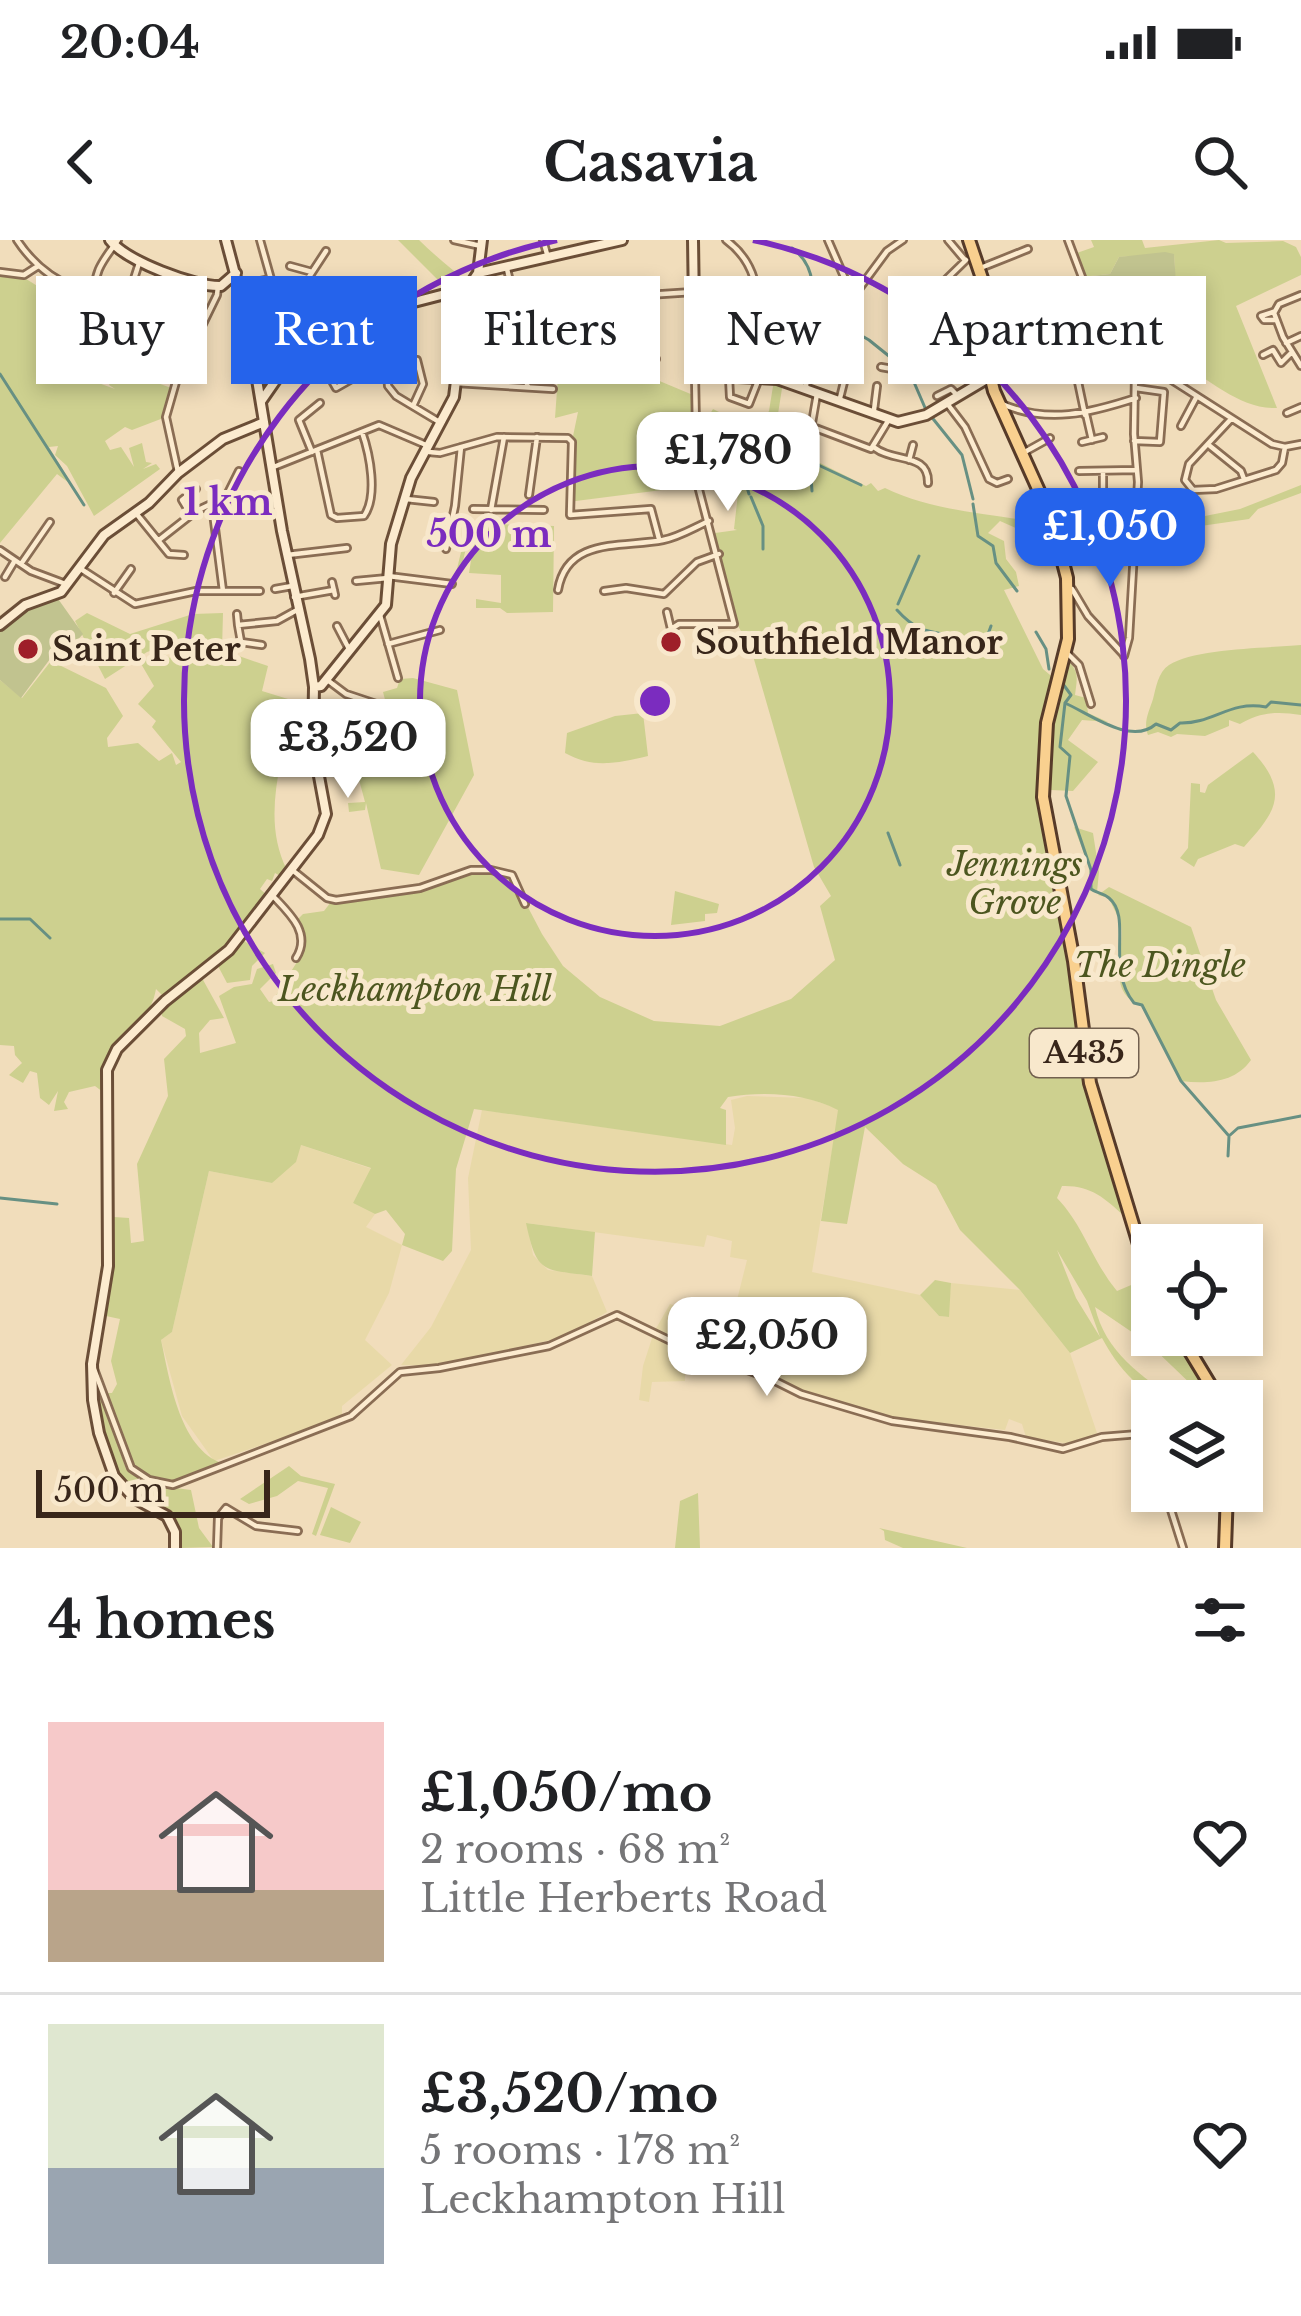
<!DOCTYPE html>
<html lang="en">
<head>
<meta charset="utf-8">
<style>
  body { margin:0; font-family:"Libre Baskerville",serif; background:#f2f2f2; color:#202124; height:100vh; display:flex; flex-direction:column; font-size:45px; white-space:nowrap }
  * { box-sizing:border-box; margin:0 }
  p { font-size:39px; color:#757577 }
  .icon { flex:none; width:66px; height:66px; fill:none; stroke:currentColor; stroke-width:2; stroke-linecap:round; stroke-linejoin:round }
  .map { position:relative; height:1308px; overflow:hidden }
  .drawer { display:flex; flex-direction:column; background:#fff; flex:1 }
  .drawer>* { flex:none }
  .top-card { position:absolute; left:36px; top:36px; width:1230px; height:108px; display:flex; gap:24px }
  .fabs { position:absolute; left:1131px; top:984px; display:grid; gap:24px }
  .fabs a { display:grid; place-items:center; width:132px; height:132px; border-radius:0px; background:#fff; box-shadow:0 6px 18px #0003; font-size:60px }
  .scale { position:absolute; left:36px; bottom:30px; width:234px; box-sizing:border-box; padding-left:12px; border:6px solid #38261a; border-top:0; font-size:33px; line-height:42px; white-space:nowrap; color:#38261a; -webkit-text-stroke:9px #f8e8cc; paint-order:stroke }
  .price { position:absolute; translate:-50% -102px; padding:0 27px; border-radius:24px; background:#fff; color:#222; font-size:39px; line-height:78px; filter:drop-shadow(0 3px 6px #0008) }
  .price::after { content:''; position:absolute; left:50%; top:72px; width:36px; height:27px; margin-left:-18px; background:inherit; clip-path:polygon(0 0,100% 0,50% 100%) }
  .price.current { background:#2563eb; color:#fff }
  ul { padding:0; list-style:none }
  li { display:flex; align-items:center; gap:36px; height:300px; padding:0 48px }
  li+li { border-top:3px solid #e0e0e0 }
  li span { display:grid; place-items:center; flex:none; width:336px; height:240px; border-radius:0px; color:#555 }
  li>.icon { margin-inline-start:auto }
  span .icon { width:144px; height:144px; fill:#fffc; stroke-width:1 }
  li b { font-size:51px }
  h2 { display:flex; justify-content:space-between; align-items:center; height:144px; padding:0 48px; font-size:51px }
  .tag { padding:0 42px; border-radius:0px; background:#fff; box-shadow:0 6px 18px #0003; font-size:42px; line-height:108px }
  .tag.current { background:#2563eb; color:#fff }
  .status { display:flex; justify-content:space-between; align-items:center; height:84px; padding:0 60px; background:#fff; direction:ltr }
  .status svg { height:33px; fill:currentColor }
  header { display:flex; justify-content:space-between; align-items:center; height:156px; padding:0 48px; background:#fff; font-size:54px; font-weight:800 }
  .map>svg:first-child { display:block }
  .farmland { fill:#e8d9a8 }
  .green { fill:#cdd08f; fill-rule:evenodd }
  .cemetery { fill:#c1c38f }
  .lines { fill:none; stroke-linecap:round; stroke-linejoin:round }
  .stream { stroke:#679083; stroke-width:3 }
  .street-casing { stroke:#8a6d54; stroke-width:10 }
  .secondary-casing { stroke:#6b4e37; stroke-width:14 }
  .primary-casing { stroke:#573b29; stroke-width:16 }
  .street { stroke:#fcebcf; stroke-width:4.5 }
  .secondary { stroke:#fcebcf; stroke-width:8 }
  .primary { stroke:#f9d08f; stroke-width:10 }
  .ring { fill:none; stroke:#7b2cbf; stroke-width:6 }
  .poi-dot { fill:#9e1f29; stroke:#f8e8cc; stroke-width:4.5 }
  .labels { text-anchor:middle; stroke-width:10; stroke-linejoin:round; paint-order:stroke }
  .shield { fill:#f8e8cc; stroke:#72604f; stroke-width:3 }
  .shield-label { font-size:30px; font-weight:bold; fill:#38261a }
  .poi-label { font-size:33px; font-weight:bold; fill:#38261a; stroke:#f8e8cc; text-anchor:start }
  .park-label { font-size:33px; font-style:italic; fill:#4c561f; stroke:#f8e8cc }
  .centre { fill:#7b2cbf; stroke:#f8e8cc; stroke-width:6 }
  .ring-label { font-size:36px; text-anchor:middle; font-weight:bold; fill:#7b2cbf; stroke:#f8e8cc; stroke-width:10; stroke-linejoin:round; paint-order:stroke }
</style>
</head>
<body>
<div class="status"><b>20:04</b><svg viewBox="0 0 49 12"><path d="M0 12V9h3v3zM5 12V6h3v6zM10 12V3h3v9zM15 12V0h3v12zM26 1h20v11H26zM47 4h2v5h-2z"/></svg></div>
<header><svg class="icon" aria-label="back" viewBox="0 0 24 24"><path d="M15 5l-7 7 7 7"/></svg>Casavia<svg class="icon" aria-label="search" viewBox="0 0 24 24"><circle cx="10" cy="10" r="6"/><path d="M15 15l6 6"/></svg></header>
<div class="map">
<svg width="1301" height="1308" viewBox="0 0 1301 1308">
  <rect width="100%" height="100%" fill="#f1ddbb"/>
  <path class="farmland" d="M747 856 807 858 839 869 812 1032 920 1055 939 1076 948 1077 951 1043 1020 1050 1070 1113 1097 1193 1071 1204 1026 1197 1022 1184 1009 1179 1005 1190 895 1178 800 1149 761 1131 722 1120 747 1020 730 1017 732 1001 707 995 704 1007 527 983 533 1015 548 1030 592 1036 607 1072 565 1097 432 1126 401 1125 431 1087 471 1010 468 938 482 870 732 905 735 888 731 860Z
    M301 905 372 929 353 963 375 974 366 987 402 1005 389 1053 365 1100 392 1125 342 1166V1178L214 1221 182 1176 161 1100 172 1092 209 931 272 943Z
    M687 1061 713 1071 698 1112 685 1125V1141L652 1142 649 1162 639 1160 643 1126 654 1092 670 1064 684 1069Z"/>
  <path class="green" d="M398 0H419C500 79 592 112 693 155L696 187H662V250L568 262 572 201 578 172 555 178 559 122 437 39Z
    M1091 0H1142L1145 8 1219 0 1226 3 1283 1 1296 7 1301 17V35L1236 66 1277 168C1241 170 1209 139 1179 122L1181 76 1168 116 1151 110 1141 85 1121 61 1097 62 1083 42 1112 40 1121 44 1122 60 1180 57 1176 55 1174 14 1119 17 1110 34 1081 37 1074 14 1094 7Z
    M0 33 23 37 87 77 83 84 102 92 101 123 93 141 115 149 109 145 113 134 118 140 122 130 174 149 166 177 132 190 125 187 105 201 110 210 121 207 134 227 129 208 142 203 146 222 152 223 143 229 156 224 160 229 94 276 67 226 55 215 58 206 49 207 72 245 57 234 0 303Z
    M774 140 783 142 775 193 784 198V205L866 246 871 243 878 251 885 248C936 273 995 273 1050 285L1051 289 1033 286 1018 289 1000 281 988 293 1004 301 1006 319 1016 332 1019 346 1004 350 1043 429 1056 440 1040 513 1083 822 1124 976C1105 958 1090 945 1062 946L1057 958C1084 986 1092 1021 1117 1051L1143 1040 1152 1057V1095H1175L1214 1161H1201L1202 1156 1196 1149 1148 1103 1095 1067C1105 1111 1141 1137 1179 1161 1144 1161 1117 1126 1102 1098L1070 1113 1020 1050 960 990 936 945 903 924 865 887 847 984 821 981 838 870C805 853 765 851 728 857L720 868 726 870V905L474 869 456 929 452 1011 443 1021 402 1005 405 994 386 970 375 974 353 963 371 928 301 905 296 922 272 943 209 931 172 1092 161 1100C170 1141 180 1214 228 1225 213 1231 198 1239 183 1243 128 1258 116 1191 106 1153H112L117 1144 111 1121 120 1079 106 1076 114 1025V977L129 978 131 1003 144 1001 137 924 168 856 164 819 186 796 185 789 162 776V771L202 738 224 778 210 780 199 793 200 813 236 803 219 756 234 747 252 744 257 729 273 724 276 733 260 749 269 762 274 761C287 727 315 717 298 679L303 674 324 671 334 658 417 648 471 630 510 633 542 694 563 726 600 757 654 781 720 786 791 759 835 720 820 666 831 656 814 627 751 409 737 384 715 293 737 290 734 289 741 227 759 209 761 202 750 195 718 188 710 174 713 169 751 188 757 187 763 193 760 185 769 171ZM1057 1010 1087 1061 1100 1097 1076 1058Z
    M1301 245V253L1258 269 1249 279 1194 287 1179 286 1190 279 1240 269Z
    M1051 274 1134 279 1133 289 1056 287Z
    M468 283 554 286 553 372 507 373 500 368H476V359L501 363V335L469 333 475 295 470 292 460 333H456Z
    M87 373 130 394 193 374 223 373 222 410 204 412 236 415 268 426 262 451 288 459 286 465 292 468C282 521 261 579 287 630L282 637 275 633 272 641 267 639 260 649 268 656 229 710 162 755 156 749C148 794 107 789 103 852L95 846 69 852 64 862 68 869 54 871 58 851 49 865 40 858 37 833 30 831 23 843 9 835 22 823 15 815 14 806 0 805V440L22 458 51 421 106 448 123 476 107 498 108 507 138 503 159 521 172 513 176 525 181 522 152 487 156 481 138 464 154 446 140 422 161 411 170 418 175 412H169L168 405 147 412 105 439 75 381Z
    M1301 405V475C1277 471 1260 472 1240 484L1229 480V486L1205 496 1177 494 1171 497 1158 492 1148 495C1143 482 1149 472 1153 459 1156 448 1158 432 1169 425 1195 408 1269 408 1301 405Z
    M1066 419C1080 431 1077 439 1075 455L1086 458 1088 473 1108 482 1082 480 1068 500 1098 522 1073 551 1051 550C1047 503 1055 464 1066 419Z
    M413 438 457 450 474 535 419 635 381 629 366 563 365 570 349 572 348 563 365 562 357 532 369 513 383 531 396 527 384 496 391 483 383 452 397 448 400 439Z
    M643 473 648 516C617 523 594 529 565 513L567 493 615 476Z
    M1253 512C1290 552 1276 572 1244 607L1235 604 1198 619 1194 627 1180 618 1188 608 1191 543 1200 544V552L1205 553 1208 545Z
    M1074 587 1093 593 1099 632 1097 652 1092 650 1093 637Z
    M1109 647 1191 687 1216 760 1251 820C1235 843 1207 844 1181 841L1142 765C1105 754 1125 713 1121 685 1119 677 1112 666 1109 658L1098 655Z
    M675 651 719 664 717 673 705 674V681L671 685Z
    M242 700 265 713 252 726 250 740 227 743 218 726Z
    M526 983 595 992 592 1036C543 1029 537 1035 526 983Z
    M935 1040 951 1043 949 1077 939 1076 920 1055Z
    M96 1142 126 1229 152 1245 191 1250 199 1288 213 1307 180 1308C183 1268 137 1260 118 1233 102 1209 97 1170 96 1142Z
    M289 1226 301 1236 335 1244 316 1296 312 1294 328 1248 298 1241 277 1256 249 1264 240 1259Z
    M698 1253 700 1308H675L680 1261Z
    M331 1267 361 1282 350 1303 320 1295Z
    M879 1288 967 1308H903L885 1300 884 1291Z"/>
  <path class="cemetery" d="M1165 12 1174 14 1177 57 1121 60 1120 44 1112 40 1083 42 1081 37 1110 34 1119 17Z
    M56 356 83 394 64 415 50 419 21 458 0 440V390L25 365Z"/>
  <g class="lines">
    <path class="stream" d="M792 8C803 16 810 26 812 42H804V50L813 62 812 67 869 100 910 133 926 170 962 215 973 259
      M495 70 518 85
      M0 134 84 265
      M814 223 861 245
      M749 254C742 236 753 218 766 207L810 223 812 251
      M751 257 763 286V309
      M973 264 978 296 993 306 996 323 1017 351
      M898 364 919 316
      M897 370C927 404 944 385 975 405L987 397 991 386
      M1036 392 1046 409 1049 429
      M1063 444 1071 455 1065 463 1060 507 1070 516 1066 556 1091 630V649C1096 653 1103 653 1109 658 1133 678 1105 727 1134 763L1142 765 1181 841 1229 896 1228 916
      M1065 463C1090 474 1131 506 1156 484L1171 490 1180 483C1213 484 1230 460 1266 467L1271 462 1301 465
      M888 593 900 625
      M0 679H30L50 698
      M1229 896 1238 888 1301 876
      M0 958 57 964"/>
    <g class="street-casing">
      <path id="street" d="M17 0C34 26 63 50 95 51
        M260 0 283 82
        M454 0 481 6
        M543 0 547 14
        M726 0C757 23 758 51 759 87
        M828 0 845 39 858 56
        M948 0 964 19
        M1068 0 1088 53 1128 112 1135 134 1134 194 1138 242 1129 398 1124 416
        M290 26 312 32
        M983 27 1028 9
        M507 29 517 71 529 78H552
        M0 32 24 35 38 26
        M133 42 140 20
        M239 46 269 39
        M1058 47 1085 175
        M856 53 887 11 903 0
        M1301 55 1279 64 1274 73 1283 97 1301 126
        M278 58 306 51 309 37 326 11
        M989 58 1082 40
        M175 60 181 38
        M962 63 981 49
        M1094 63 1099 101
        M101 66 120 64 198 90
        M1273 72 1261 76 1264 80H1276
        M599 75 647 103 648 119
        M694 82 789 89
        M102 86C104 73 100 68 97 56 90 33 107 16 118 0
        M1024 89 1029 127
        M624 90 647 55 693 52
        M584 102 606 62
        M123 103V113L151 123
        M1286 103 1301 96
        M988 108 1024 104
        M516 109 528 120 527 147
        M1048 111 1070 106
        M1128 112 1146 110 1173 119 1180 75
        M324 115 323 125 336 148 364 132 348 105
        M1263 115 1273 110 1281 123 1292 112
        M641 119H656
        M881 127 898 130 908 118 911 98 926 59 966 20
        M951 128 957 132 987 125
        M1136 134 1164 135 1272 204 1285 207 1301 204
        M729 137 730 157 749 164 760 136
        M148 138 163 78
        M456 143 553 149
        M806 148 807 124
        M937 156 951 149 957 155
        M839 162 850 118
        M946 162 965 187 989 239 997 243 1008 239
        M1002 164C1048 184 1090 173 1136 158
        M413 166 423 144 417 120 386 117 388 146 396 156 441 183
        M874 170 877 146
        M1287 173 1301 167
        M1086 174 1092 200
        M789 178 871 209 888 181
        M1231 179 1189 224 1185 240 1193 250 1216 249 1276 230 1282 223 1285 207
        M812 183 817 154
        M1181 186 1197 156
        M1134 201 1160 202 1164 152 1136 148
        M1082 202 1103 197
        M1210 206 1241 231 1244 239
        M875 208C894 223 929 212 928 243
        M317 210 331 275 337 278 364 276C378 256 370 215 362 192
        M312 212 299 180 320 163
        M429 212 440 213 497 197 568 198 572 202 570 275 651 269 659 299
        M1023 213 1050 198
        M909 220 913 205
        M271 228 379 185 426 205
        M1079 231 1137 230
        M178 232 166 177 178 135 217 55 218 46
        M1103 232V269
        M529 255 537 197
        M406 259 434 262
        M212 265 223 351
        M473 269 544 270
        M491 270 504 197
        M135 272 169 314 184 315
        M191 275 182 260 196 249
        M1134 276H1168
        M159 300 196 271 226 257 239 231
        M446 309 455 266 461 207
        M0 310 31 331 63 343
        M287 315 347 308
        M21 324 50 282
        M81 329 135 364 196 351H260
        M388 336 452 344
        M5 337 14 322
        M356 341 388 338
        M332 342 335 355
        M275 349 292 346
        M1072 349 1088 376 1124 415
        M558 350C567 296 624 308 663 300 679 297 695 287 709 281
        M604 351 626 348 664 354 697 322 719 314
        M114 353 131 329
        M294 357 334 350
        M667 372 671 389 679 384H734L697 242 695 135
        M237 374 238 385 277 381 297 370
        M380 375 398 438
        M238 385 241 402 262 405
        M337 386 349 409
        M388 404 440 390
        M1065 411 1079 425 1091 464
        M326 439 346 454 376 464
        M316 470 333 480 373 488
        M291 629 327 658 336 660 420 648 471 630H491L512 635 525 664
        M272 655C289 673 312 693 296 718
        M94 1129 131 1228 149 1240 173 1245 351 1176 400 1132 439 1128 549 1106 617 1075 677 1104 769 1138 801 1154 892 1181 1010 1197 1063 1209 1102 1197 1139 1194 1147 1199 1152 1210
        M1165 1251 1183 1308
        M217 1308 218 1278 226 1268 256 1286 298 1291"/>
    </g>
    <g class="secondary-casing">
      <path id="secondary" d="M110 0C126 21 194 47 221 46L236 33
        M693 0 695 135 777 139 898 182 926 175 990 137
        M478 33 622 0
        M262 160 289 121 336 82 445 54 462 58
        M0 385 25 365 61 352 104 295 149 263 178 233 223 199 262 183
        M314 447 321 446 386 365 391 304 411 238 454 157 465 67 462 57 478 33 482 0
        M175 1308V1292L167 1276 134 1258 114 1236 99 1193 93 1160 92 1124 108 1026 107 830 117 809 165 761 229 710 318 595 326 574 313 504 314 447 310 419 282 291 247 79 226 0"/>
    </g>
    <g class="primary-casing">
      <path id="primary" d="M969 0 990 62 987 123 994 151 1052 280 1067 338 1068 399 1047 483 1043 557 1074 721 1090 843 1152 1047
        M1180 1095 1220 1161
        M1225 1308 1227 1251"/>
    </g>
    <use href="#street" class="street"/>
    <use href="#secondary" class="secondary"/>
    <use href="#primary" class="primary"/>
  </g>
  <g class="ring">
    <circle cx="655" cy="461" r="235"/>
    <path d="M753 0A471 471 0 1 1 557 0"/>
  </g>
  <g class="poi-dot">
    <circle cx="671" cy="402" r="12"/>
    <circle cx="28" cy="409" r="12"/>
  </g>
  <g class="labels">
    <rect class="shield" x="1030" y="789" width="108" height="48" rx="9"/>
    <g class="shield-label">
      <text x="1084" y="823">A435</text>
    </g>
    <g class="poi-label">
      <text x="695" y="414">Southfield Manor</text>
      <text x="52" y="421">Saint Peter</text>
    </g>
    <g class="park-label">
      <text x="1015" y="636">Jennings<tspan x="1015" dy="38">Grove</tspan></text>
      <text x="1160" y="737">The Dingle</text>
      <text x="415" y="761">Leckhampton Hill</text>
    </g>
  </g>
  <circle cx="655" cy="461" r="18" class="centre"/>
  <g class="ring-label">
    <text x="228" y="275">1 km</text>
    <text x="489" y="307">500 m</text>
  </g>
</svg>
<div class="fabs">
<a><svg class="icon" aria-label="locate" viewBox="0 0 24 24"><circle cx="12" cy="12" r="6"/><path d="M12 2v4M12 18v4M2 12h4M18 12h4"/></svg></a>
<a><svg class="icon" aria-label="layers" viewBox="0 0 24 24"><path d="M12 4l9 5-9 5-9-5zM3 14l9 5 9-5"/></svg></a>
</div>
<div class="scale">500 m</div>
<b class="price" style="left:728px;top:274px">£1,780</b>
<b class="price current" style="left:1110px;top:350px">£1,050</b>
<b class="price" style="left:348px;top:561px">£3,520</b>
<b class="price" style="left:767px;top:1159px">£2,050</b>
<div class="top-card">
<a class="tag">Buy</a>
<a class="tag current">Rent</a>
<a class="tag">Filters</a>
<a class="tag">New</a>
<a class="tag">Apartment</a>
</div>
</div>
<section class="drawer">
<h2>4 homes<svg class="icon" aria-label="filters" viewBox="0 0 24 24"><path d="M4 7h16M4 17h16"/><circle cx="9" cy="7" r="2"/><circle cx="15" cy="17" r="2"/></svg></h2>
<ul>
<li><span style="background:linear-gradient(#f6c9c9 70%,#b9a48a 0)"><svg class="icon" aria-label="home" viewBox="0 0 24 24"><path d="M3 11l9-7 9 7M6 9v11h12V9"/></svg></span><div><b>£1,050/mo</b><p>2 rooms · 68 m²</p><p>Little Herberts Road</p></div><svg class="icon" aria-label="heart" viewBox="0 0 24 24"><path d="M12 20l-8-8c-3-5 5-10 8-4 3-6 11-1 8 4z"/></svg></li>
<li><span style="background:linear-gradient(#dfe7d0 60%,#9aa5b1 0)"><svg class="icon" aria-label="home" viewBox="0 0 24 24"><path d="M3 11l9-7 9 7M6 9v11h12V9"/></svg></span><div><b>£3,520/mo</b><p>5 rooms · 178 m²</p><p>Leckhampton Hill</p></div><svg class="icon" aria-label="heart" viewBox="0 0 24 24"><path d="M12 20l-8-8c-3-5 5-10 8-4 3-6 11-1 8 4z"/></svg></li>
</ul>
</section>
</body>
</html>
